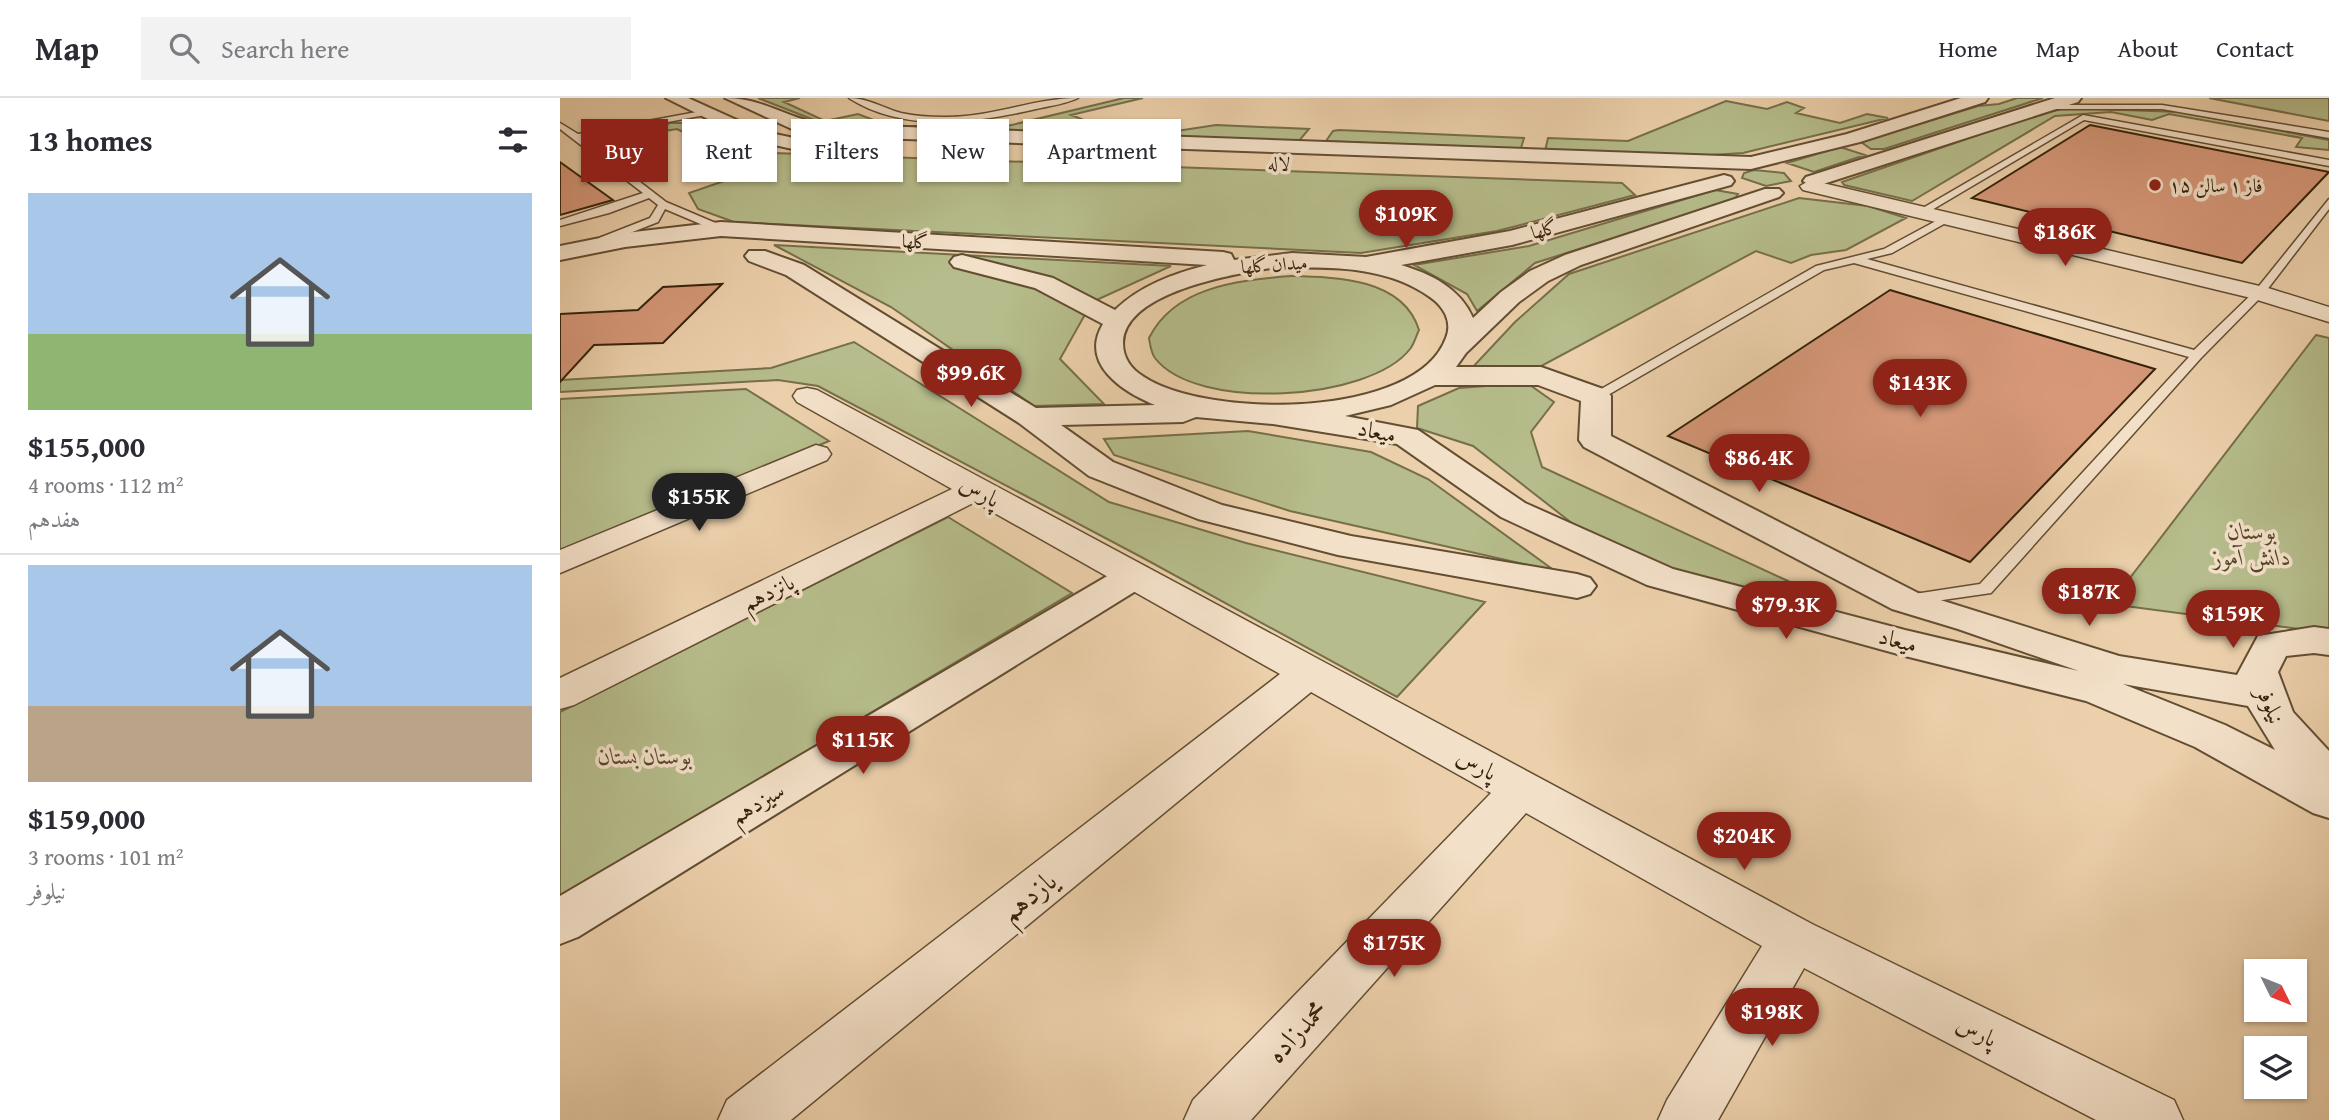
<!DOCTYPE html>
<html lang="en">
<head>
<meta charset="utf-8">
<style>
  body { margin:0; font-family:"Gentium Book Plus",Amiri,serif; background:#f2f2f3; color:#2b2b33; height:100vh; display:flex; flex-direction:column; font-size:26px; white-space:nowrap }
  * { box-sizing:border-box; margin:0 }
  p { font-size:23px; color:#7c7c81 }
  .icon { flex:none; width:38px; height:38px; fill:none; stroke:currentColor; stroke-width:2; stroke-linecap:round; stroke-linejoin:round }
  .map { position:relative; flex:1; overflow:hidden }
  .details { display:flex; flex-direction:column; background:#fff; width:560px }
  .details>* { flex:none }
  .banner { position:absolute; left:21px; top:21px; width:665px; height:63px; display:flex; gap:14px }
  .needle { width:46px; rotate:133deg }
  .fabs { position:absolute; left:1684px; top:861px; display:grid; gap:14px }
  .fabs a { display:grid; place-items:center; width:63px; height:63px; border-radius:0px; background:#fff; box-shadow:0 2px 5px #0004; font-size:35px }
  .price { position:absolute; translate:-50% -60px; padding:0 16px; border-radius:24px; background:#8f2418; color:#fff; font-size:23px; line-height:46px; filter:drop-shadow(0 2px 4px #0008) }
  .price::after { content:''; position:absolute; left:50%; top:42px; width:21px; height:16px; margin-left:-10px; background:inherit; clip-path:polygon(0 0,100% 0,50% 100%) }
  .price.on { background:#222; color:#fff }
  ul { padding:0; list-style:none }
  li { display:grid; align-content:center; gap:14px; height:371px; padding:0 28px }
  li+li { border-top:2px solid #e1e1e2 }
  li span { display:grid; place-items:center; height:217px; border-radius:0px; color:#555 }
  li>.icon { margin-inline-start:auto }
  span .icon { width:126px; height:126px; fill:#fffc; stroke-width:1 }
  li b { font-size:30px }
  h2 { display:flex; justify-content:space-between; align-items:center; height:84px; padding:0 28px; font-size:30px }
  .chip { padding:0 24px; border-radius:0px; background:#fff; box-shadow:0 2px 5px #0004; font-size:24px; line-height:63px }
  .chip.on { background:#8f2418; color:#fff }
  header { display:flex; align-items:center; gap:42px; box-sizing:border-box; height:98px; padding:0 35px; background:#fff; border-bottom:2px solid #e1e1e2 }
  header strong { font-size:33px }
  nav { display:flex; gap:38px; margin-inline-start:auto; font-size:24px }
  .search { width:490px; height:63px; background:#f2f2f3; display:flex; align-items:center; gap:18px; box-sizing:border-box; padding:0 24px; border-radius:0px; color:#7c7c81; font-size:26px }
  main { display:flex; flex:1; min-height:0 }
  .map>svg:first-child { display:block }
  .green { fill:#b6bc8b; stroke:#766f4a; stroke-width:2 }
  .building { fill:#d69879; stroke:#35220a; stroke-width:2 }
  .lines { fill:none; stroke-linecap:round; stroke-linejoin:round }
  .service-casing { stroke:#634e32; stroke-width:3 }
  .minor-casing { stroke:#634e32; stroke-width:3 }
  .tertiary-casing { stroke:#634e32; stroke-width:4 }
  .service { fill:#f3e0c8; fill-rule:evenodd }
  .minor { fill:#f3e0c8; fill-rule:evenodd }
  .tertiary { fill:#f3e0c8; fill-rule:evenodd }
  .poi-dot { fill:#8f2418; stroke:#f3e0c8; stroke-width:2.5 }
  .labels { text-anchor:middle; stroke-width:7; stroke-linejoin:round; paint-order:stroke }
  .far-street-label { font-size:19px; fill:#35220a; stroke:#f3e0c8 }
  .far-poi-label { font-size:19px; fill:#35220a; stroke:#f3e0c8; text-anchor:start }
  .street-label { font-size:23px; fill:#35220a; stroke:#f3e0c8 }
  .park-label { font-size:23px; font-style:italic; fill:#55482a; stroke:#f3e0c8 }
  .near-street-label { font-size:28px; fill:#35220a; stroke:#f3e0c8 }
</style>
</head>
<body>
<header>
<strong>Map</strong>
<div class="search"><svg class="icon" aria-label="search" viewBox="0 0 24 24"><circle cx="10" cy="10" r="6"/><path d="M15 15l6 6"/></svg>Search here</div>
<nav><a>Home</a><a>Map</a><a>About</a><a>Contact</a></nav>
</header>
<main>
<section class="details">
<h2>13 homes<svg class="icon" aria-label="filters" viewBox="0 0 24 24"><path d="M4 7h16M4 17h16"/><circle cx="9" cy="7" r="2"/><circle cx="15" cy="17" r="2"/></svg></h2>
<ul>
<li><span style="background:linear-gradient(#a9c7e8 65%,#8fb573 0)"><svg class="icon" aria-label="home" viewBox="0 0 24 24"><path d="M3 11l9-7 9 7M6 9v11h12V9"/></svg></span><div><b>$155,000</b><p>4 rooms · 112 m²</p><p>هفدهم</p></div></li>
<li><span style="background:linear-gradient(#a9c7e8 65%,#b9a48a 0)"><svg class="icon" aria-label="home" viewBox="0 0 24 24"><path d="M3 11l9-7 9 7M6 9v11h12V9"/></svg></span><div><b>$159,000</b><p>3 rooms · 101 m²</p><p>نیلوفر</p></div></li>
</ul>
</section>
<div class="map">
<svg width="1769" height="1022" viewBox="0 0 1769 1022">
  <rect width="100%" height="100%" fill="#ecd0ab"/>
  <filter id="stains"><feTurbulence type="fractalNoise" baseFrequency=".00286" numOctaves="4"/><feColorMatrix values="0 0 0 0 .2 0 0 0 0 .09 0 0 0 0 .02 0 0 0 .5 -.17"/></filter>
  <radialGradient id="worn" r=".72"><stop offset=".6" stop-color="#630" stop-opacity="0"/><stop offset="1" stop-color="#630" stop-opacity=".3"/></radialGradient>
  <path class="green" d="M198 0H240L224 4 265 23 298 16 324 26 345 28H396L425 22 443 29 564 0H583L511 17 539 28 510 37 267 27Z
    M1457 0H1483L1324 51H1311L1301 44 1418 8 1439 6Z
    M1649 0H1769V23Z
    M1166 3 1207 11 1227 4 1244 10 1236 15 1280 25 1307 16 1328 20 1183 55 1134 58 985 53 988 40 1068 43Z
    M1507 10 1620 14 1769 42V52L1736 49 1742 40 1609 16 1592 22 1551 14 1495 18 1352 103 1284 87 1282 84 1479 16Z
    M110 25H130L214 55 1062 85 1075 97 937 133 801 155 174 124 138 111 129 95 164 83 143 71 180 61 117 31 86 36 84 32Z
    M656 27 749 31 738 44 557 37 585 28 610 34Z
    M779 32 964 40 961 50 956 52 766 43 773 33Z
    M1280 49 1305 57 1254 74 1227 65Z
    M1194 72 1224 75 1231 83 1206 88 1182 80 1184 75Z
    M1155 92 1178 96 1174 102 975 165 917 213 907 196 854 167 969 148Z
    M1239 100 1308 108 1346 120 1286 152 1251 157 1231 165 1196 153 972 273 910 272 955 224 1009 176Z
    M214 147 611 168 532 204 500 261 544 306 474 308 331 209Z
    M730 178C776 179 843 180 859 232 856 238 854 246 850 251 810 303 636 314 595 260 591 255 590 246 589 240 615 188 678 183 730 178Z
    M1756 237 1769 240V535L1550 506Z
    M294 244 549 404 686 445 925 504 837 599 585 461 258 288 218 282 0 294V282L211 270Z
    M967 285 994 304 971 334 982 369 1269 502 1259 509 1163 493 1022 433 913 348 857 330 858 308 899 290Z
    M186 291 269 343 0 457V301Z
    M688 333 811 354 868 381 995 473 730 413 554 357 544 341Z
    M388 419 512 495 0 800V614Z"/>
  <path class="building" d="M1530 27 1769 74 1682 165 1412 100Z
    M0 64 53 102 0 117Z
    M162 186 103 245 34 247 0 284V216L78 212 103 189Z
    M1330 192 1595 271 1410 464 1108 338Z"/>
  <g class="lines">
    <g class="service-casing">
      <path id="service" d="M289 0C308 0 323 10 341 15 355 18 370 19 384 19 430 20 474 0 518 0 506 6 489 8 476 11 416 25 343 35 289 0Z
        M1485 7H1602L1769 34V40L1602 11H1482Z
        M142 13 145 17 23 40 106 104 165 129V133H157L105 111 98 124 47 144H39V140L90 120 98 107 89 100 49 115 0 128V122L83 95 0 31V25L18 36Z
        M1523 17 1769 62V68L1524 22 1365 116 1356 114Z
        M1769 101V111L1703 197 1641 260 1431 495 1348 507 1339 502 1348 497 1420 486 1629 259 1294 165 1264 172 1041 301 1036 302 1029 298 1256 168 1324 151 1387 117 1391 118V122L1332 155 1307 161 1634 252 1695 193Z"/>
    </g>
    <g class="minor-casing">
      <path id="minor" d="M1250 82 1708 190 1769 209V224L1691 200 1243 92 1240 88Z
        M247 290 257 292 1252 826 1614 1002 1623 1022H1536L1244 870 1158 1022H1098L1107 1002 1202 848 966 715 691 1022H624L633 1002 931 695 751 594 231 1022H158L167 1002 720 576 415 404 14 607 0 611V580L392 391 237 304 233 298 237 292Z
        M256 347 267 350 271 356 267 362 0 475V452Z"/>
    </g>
    <g class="tertiary-casing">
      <path id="tertiary" d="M106 0H128L201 33 253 44 256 48 246 54 188 41Z
        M165 0C203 0 226 20 262 26L1191 59 1287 36 1401 0H1428L1425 4 1300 44 1191 71 262 38 234 32Z
        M1495 0H1521L1518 4 1260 87 1253 89 1243 83 1246 79Z
        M1164 77 1171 79 1174 83 1171 87 952 147 841 167C871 176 900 190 913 220L941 194 970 173 1005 157 1205 91H1219L1223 95 1219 99 1021 167 988 183 959 204 906 255 896 269H981L1046 292 1051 298V338L1358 495 1559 558 1677 577 1698 538 1754 529 1769 531V557L1754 555 1726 558 1718 574 1733 614 1769 653V720L1753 715 1635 649 1526 603 1345 558 1087 487 941 419 837 346 713 326 636 319 623 324 501 327 553 364 662 407 791 438 1017 476 1030 480 1036 488 1030 496 1017 500 778 457 638 421 529 378 459 325 226 177 189 163 185 158 189 153H205L244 167 476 310 595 307C563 294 519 266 543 226L475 190 394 169 390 164 394 159 402 157 493 180 555 212C581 187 613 176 647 167L161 138 65 149 0 162V148L65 135 161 124 663 154 671 156 674 162 732 155 806 159 950 133ZM711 170C764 169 824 166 870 199 883 208 893 223 886 240 856 322 646 320 584 279 571 271 563 260 563 245 564 194 674 176 711 170ZM875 287H978L1021 303 1019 342 1024 349 1332 511 1398 531 1519 573 1345 532 1113 471 965 405 858 332 785 318 831 307ZM1563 586 1688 608 1715 652 1665 627Z
        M574 467 587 470 593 478 587 486 18 839 0 846V798L561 470Z"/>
    </g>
    <use href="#service" class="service"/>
    <use href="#minor" class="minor"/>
    <use href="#tertiary" class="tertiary"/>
  </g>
  <circle class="poi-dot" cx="1595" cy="87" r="7"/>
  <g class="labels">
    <g class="far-street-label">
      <text transform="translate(719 65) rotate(2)" y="7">لاله</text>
      <text transform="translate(984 131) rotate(-15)" y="7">گلها</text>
      <text transform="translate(355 143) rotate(3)" y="7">گلها</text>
      <text transform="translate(714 166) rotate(-4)" y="7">میدان گلها</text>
    </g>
    <g class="far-poi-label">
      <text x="1609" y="94">فاز ۱ سالن ۱۵</text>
    </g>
    <g class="street-label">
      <text transform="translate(817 333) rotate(12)" y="8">میعاد</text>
      <text transform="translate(420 393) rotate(29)" y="8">پارس</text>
      <text transform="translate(208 494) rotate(-26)" y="8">پانزدهم</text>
      <text transform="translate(1338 542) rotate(15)" y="8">میعاد</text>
      <text transform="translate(1711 607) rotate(66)" y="8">نیلوفر</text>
      <text transform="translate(917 666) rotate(29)" y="8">پارس</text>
      <text transform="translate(197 705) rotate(-31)" y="8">سیزدهم</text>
      <text transform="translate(1417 933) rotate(27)" y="8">پارس</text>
    </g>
    <g class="park-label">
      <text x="1692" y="441">بوستان<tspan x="1692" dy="26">دانش آموز</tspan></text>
      <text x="85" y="666">بوستان بستان</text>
    </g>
    <g class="near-street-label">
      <text transform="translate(468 798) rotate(-39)" y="10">یازدهم</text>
      <text transform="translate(736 933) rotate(-47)" y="10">محمدزاده</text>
    </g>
  </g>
  <rect width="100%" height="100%" filter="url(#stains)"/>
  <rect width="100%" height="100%" fill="url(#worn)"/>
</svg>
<div class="fabs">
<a><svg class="needle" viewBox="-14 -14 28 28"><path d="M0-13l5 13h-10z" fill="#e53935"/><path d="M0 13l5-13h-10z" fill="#7c7c81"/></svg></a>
<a><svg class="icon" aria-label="layers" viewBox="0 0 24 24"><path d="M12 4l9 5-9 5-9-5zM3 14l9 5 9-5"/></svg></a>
</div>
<b class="price" style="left:846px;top:152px">$109K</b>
<b class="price" style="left:1505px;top:170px">$186K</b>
<b class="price" style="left:411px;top:311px">$99.6K</b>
<b class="price" style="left:1360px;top:321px">$143K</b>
<b class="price" style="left:1199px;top:396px">$86.4K</b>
<b class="price on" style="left:139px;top:435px">$155K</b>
<b class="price" style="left:1529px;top:530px">$187K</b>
<b class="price" style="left:1226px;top:543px">$79.3K</b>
<b class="price" style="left:1673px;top:552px">$159K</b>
<b class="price" style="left:303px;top:678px">$115K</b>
<b class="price" style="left:1184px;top:774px">$204K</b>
<b class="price" style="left:834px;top:881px">$175K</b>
<b class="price" style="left:1212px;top:950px">$198K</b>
<div class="banner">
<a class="chip on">Buy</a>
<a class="chip">Rent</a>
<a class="chip">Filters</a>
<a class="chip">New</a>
<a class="chip">Apartment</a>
</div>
</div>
</main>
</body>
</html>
